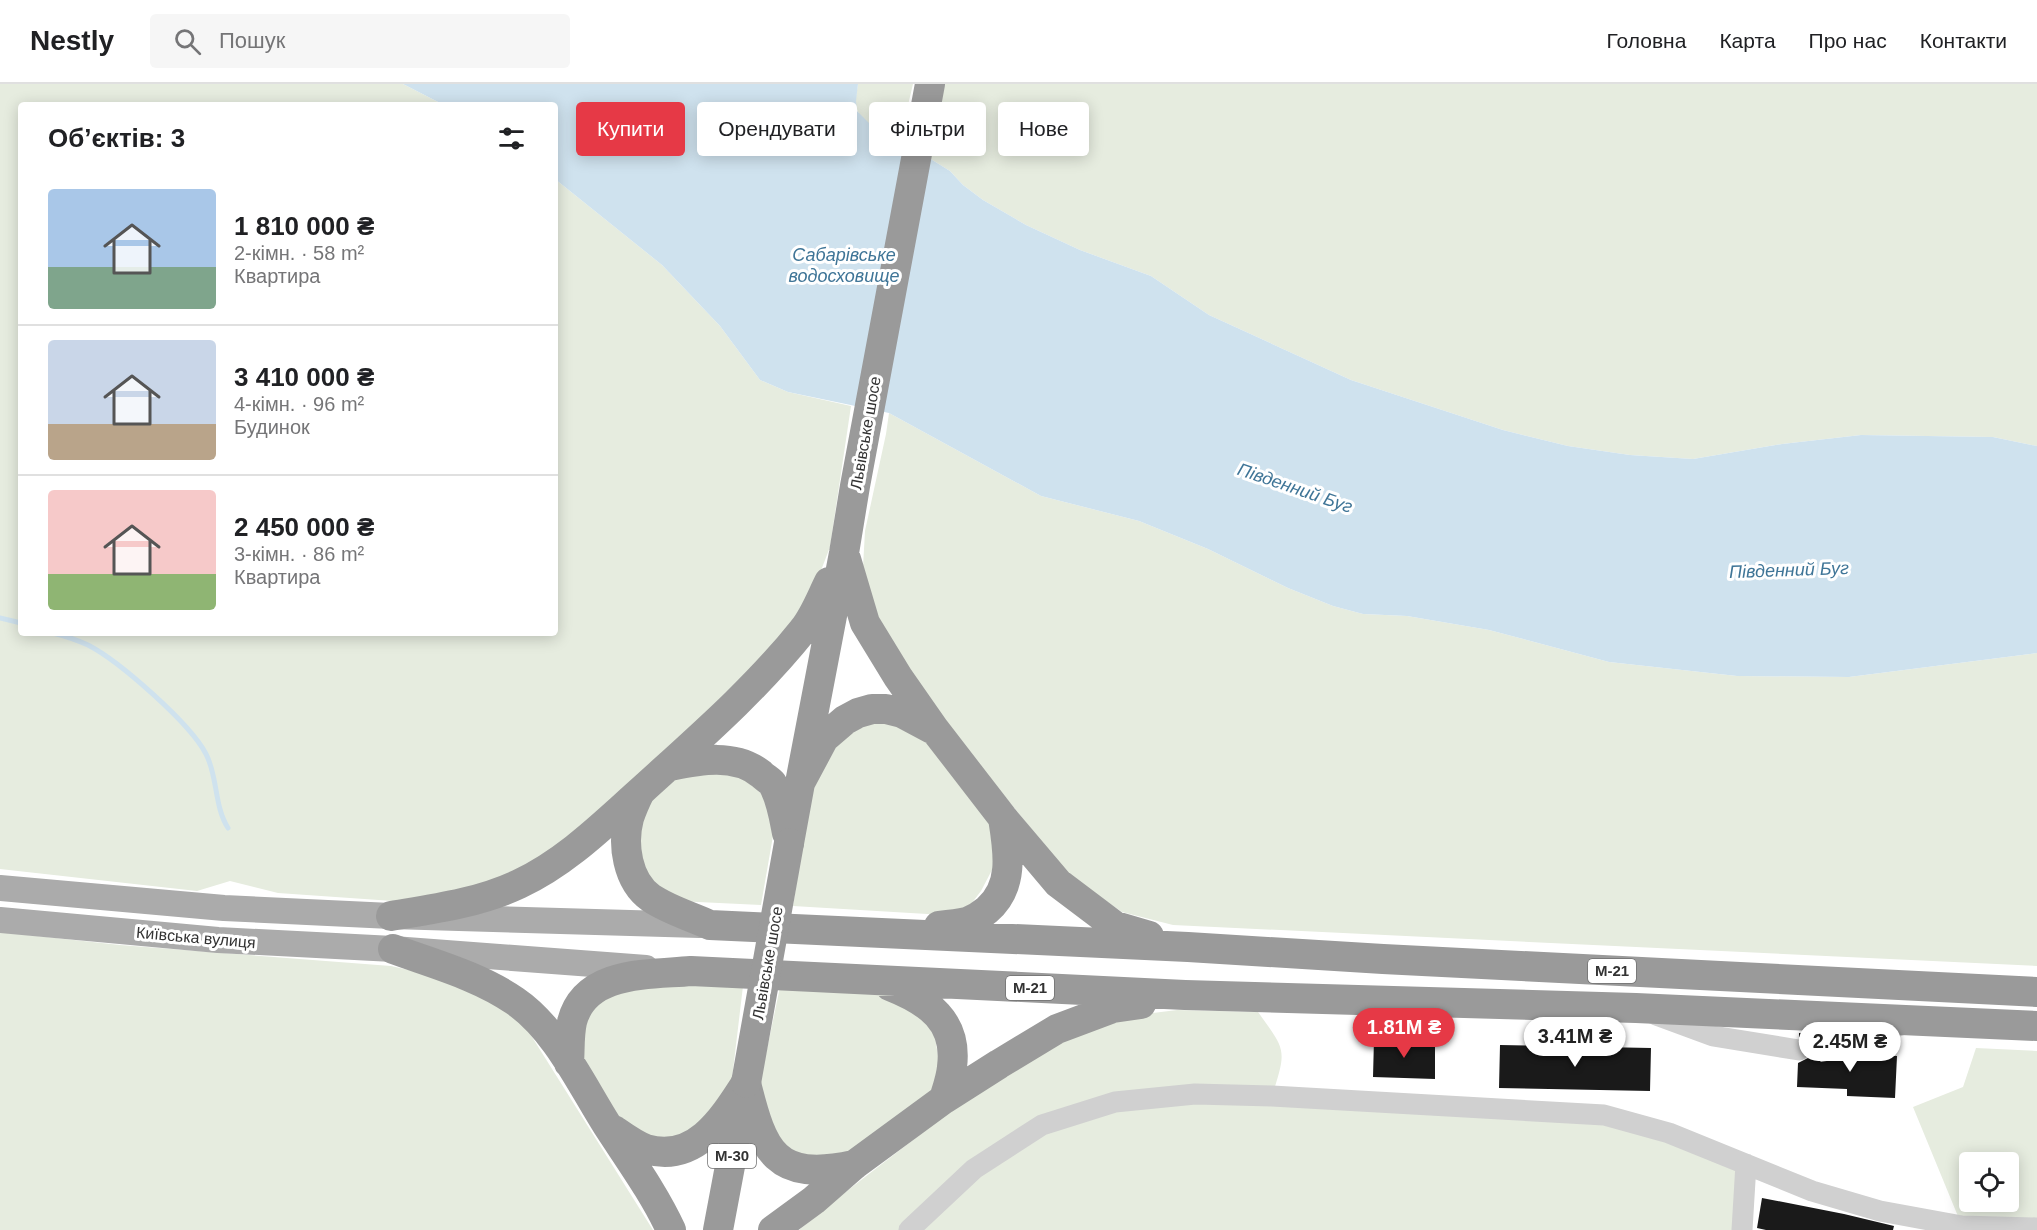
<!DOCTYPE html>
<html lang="uk">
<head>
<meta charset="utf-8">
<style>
  body { margin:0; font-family:Arial,sans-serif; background:#f6f6f6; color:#202124; height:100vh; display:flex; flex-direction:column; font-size:22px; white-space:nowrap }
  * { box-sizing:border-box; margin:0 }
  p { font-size:20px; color:#757577 }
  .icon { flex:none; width:33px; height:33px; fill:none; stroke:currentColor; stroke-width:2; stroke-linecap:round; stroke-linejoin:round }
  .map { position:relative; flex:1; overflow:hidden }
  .drawer { position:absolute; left:18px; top:18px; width:540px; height:534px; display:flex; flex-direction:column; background:#fff; border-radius:6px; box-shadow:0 3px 15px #0003 }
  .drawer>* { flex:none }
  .banner { position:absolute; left:576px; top:18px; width:570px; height:54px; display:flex; gap:12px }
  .controls { position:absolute; left:1959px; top:1068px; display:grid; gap:12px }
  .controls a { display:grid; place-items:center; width:60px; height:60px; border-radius:6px; background:#fff; box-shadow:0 3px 15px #0003; font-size:30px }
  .price { position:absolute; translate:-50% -51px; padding:0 14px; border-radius:21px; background:#fff; color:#222; font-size:20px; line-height:39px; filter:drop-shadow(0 2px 3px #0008) }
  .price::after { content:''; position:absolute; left:50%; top:36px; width:18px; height:14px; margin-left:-9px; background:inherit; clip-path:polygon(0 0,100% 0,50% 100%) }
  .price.on { background:#e63946; color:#fff }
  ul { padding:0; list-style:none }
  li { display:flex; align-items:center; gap:18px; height:150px; padding:0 30px }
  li+li { border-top:2px solid #e0e0e0 }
  li span { display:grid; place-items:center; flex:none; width:168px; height:120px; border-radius:6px; color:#555 }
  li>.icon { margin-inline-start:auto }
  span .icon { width:72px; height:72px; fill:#fffc; stroke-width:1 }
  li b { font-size:26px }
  h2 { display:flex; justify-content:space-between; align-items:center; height:72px; padding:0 30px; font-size:26px }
  .pill { padding:0 21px; border-radius:6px; background:#fff; box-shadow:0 3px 15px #0003; font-size:21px; line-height:54px }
  .pill.on { background:#e63946; color:#fff }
  header { display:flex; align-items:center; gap:36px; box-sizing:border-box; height:84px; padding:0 30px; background:#fff; border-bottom:2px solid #e0e0e0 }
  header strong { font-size:28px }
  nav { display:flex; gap:33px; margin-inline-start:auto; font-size:21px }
  .search { width:420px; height:54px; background:#f6f6f6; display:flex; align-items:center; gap:15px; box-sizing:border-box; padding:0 21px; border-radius:6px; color:#757577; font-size:22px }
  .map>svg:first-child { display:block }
  .green { fill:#e6ecdf; fill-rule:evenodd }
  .water { fill:#cfe2ee }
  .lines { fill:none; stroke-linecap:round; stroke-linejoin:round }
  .stream { stroke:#cfe2ee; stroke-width:5 }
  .building { fill:#1a1a1a }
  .minor { stroke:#d0d0d0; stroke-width:21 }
  .major { stroke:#ababab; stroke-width:26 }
  .highway { stroke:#9a9a9a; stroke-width:30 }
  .highway-bridge { stroke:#9a9a9a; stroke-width:30 }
  .labels { text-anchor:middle; stroke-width:6; stroke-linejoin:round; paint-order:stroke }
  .shield { fill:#fff; stroke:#707070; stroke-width:1.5 }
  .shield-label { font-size:15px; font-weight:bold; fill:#333 }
  .street-label { font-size:16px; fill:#333; stroke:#fff }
  .water-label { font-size:18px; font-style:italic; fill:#3f7597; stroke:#fff }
</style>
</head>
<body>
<header>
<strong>Nestly</strong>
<div class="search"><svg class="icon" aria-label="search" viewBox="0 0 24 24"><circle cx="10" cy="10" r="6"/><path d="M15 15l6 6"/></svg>Пошук</div>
<nav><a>Головна</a><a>Карта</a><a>Про нас</a><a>Контакти</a></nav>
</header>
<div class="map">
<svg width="2037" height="1146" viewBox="0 0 2037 1146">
  <rect width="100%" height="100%" fill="#fff"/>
  <path class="green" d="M0 0H403L444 21H21V549H555V95L662 181 720 242 760 296 788 308 851 322 830 463 815 502 794 542 581 750 485 803 393 817 278 809 230 797 197 807 0 785Z
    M858 0H913L900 55C885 49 862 42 857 25 854 17 857 8 858 0Z
    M943 0H2037V362L1993 353 1861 351 1782 360 1693 375 1630 371 1568 362 1503 346 1351 296 1209 231 1151 192 1080 166 1026 141 983 116 963 101 950 87 929 74Z
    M889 329 1041 412 1139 437 1208 465 1288 504 1333 522 1363 530 1407 532 1489 546 1609 578 1737 592 1849 593 2037 569V882L1173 841 1122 828 1071 793 904 590 874 536 863 483 865 447 886 350Z
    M879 637 895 639 924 655 996 746 993 784 981 807 968 824 944 831 793 822 812 700 845 648Z
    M707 685 742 694 754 702 763 712 774 746 761 821 677 817 650 795 636 763 642 727 670 696Z
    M0 848 120 861 391 882 427 890 472 907 522 937 653 1146H0Z
    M632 899 743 902 731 1003 727 1015 678 1055 656 1056 623 1039 585 983 581 967 587 931 601 913Z
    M780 903 877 906 931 930 943 1001 842 1077 782 1068 758 1008Z
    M1177 926 1258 928C1286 967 1287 965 1272 1012L1581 1028 1746 1080 1742 1146H799L830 1120 957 1022 1059 958 1137 931Z
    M1976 964 2037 967V1144L1962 1142 1913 1023 1963 1003ZM1970 1078H2008V1118H1970Z"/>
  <path class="water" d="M403 0H858L856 17 857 27 876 46 900 55 929 74 950 87 963 101 983 116 1026 141 1080 166 1151 192 1209 231 1351 296 1503 346 1568 362 1630 371 1693 375 1782 360 1861 351 1993 353 2037 362V569L1849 593 1737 592 1609 578 1489 546 1407 532 1363 530 1333 522 1288 504 1208 465 1139 437 1041 412 889 329 788 308 760 296 720 242 662 181 555 95V21H444Z"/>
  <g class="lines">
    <path class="stream" d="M0 534 21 539
      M53 549C65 552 77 556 88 561 119 577 190 639 206 670 218 693 214 722 228 744"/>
  </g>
  <path class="building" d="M1799 949 1825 950V952L1815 957 1811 964 1812 970 1821 978 1838 975 1855 976 1856 970 1897 972 1895 1014 1847 1012V1005L1797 1003 1798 979 1808 974 1812 967 1811 961 1807 956 1799 953Z
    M1374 955 1435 956V995L1373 993Z
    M1500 961 1651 964 1650 1007 1499 1004Z
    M1762 1114 1844 1130 1894 1142 1893 1146H1766L1757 1144Z"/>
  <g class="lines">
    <path class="minor" d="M1656 931 1713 952 1799 966
      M1824 966 1901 941
      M909 1146 974 1085 1042 1041 1115 1018 1195 1010 1272 1012 1604 1031 1669 1049 1812 1107 1880 1127 1962 1142 2037 1144
      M1742 1146 1746 1080"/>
    <path class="major" d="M0 804 224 824 391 832 700 841
      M0 836 218 856 393 865 646 884"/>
    <path class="highway" d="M846 475 865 539 898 593 935 646 1003 734 1058 799 1115 842 1149 852
      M670 682C700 676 735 669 761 690 764 693 769 696 772 699 781 713 784 734 787 749
      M800 699 844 469 855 402 930 0
      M640 708C636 716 632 725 629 734 622 760 627 797 651 814 669 826 690 832 710 841L1188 863 1383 875 2037 908
      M789 759 800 699 824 654 845 636 858 629 872 625H886L902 629 932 645
      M391 832C433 825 479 819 519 800 566 778 603 741 641 707 697 656 756 605 803 546 814 533 821 514 829 498
      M939 842C949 841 958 840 967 838 975 835 981 831 987 826 1015 802 1008 766 1003 734
      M393 865C434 880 479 892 515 917 556 945 581 1000 607 1041 629 1075 654 1109 671 1146
      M890 902C928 917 958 937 952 983 951 994 947 1005 944 1015
      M569 979C570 966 569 951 572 938 585 886 650 891 691 887L1185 911 1636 924 2037 942
      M746 999C763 1068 775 1098 854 1081
      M614 1046C624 1053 635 1061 646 1065 696 1080 724 1033 746 999
      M718 1146 743 1013
      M773 1146 814 1116 854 1081 944 1015 999 980 1057 945 1113 924 1141 920"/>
    <path class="highway-bridge" d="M746 999 789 759"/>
  </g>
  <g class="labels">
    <g class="shield">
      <rect x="1588" y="875" width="48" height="24" rx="4.5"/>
      <rect x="1006" y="892" width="48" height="24" rx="4.5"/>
      <rect x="708" y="1060" width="48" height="24" rx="4.5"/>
    </g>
    <g class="shield-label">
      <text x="1612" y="892">М-21</text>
      <text x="1030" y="909">М-21</text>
      <text x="732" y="1077">М-30</text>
    </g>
    <g class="street-label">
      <text transform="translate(865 349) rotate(-80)" y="6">Львівське шосе</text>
      <text transform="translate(196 853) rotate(5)" y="6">Київська вулиця</text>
      <text transform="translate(767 879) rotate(-80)" y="6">Львівське шосе</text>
    </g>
    <g class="water-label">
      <text x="844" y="177">Сабарівське<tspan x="844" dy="21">водосховище</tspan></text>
      <text transform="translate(1295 404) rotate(19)" y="6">Південний Буг</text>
      <text transform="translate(1789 486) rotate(-2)" y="6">Південний Буг</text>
    </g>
  </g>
</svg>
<div class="controls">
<a><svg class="icon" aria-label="locate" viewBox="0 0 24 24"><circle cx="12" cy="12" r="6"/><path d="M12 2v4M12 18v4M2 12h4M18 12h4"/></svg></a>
</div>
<b class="price on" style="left:1404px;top:975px">1.81M ₴</b>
<b class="price" style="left:1575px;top:984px">3.41M ₴</b>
<b class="price" style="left:1850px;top:989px">2.45M ₴</b>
<div class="banner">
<a class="pill on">Купити</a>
<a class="pill">Орендувати</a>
<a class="pill">Фільтри</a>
<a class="pill">Нове</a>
</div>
<section class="drawer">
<h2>Об’єктів: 3<svg class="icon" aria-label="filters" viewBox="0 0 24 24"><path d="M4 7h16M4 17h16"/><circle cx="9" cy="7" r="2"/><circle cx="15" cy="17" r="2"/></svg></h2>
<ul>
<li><span style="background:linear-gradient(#a9c7e8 65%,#7fa58c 0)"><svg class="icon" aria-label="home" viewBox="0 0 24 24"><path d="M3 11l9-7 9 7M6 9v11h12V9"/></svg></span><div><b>1 810 000 ₴</b><p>2-кімн. · 58 m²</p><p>Квартира</p></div></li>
<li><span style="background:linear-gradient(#c9d6e8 70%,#b9a48a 0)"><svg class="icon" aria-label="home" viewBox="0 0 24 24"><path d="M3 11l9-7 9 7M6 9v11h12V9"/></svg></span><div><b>3 410 000 ₴</b><p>4-кімн. · 96 m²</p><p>Будинок</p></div></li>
<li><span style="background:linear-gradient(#f6c9c9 70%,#8fb573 0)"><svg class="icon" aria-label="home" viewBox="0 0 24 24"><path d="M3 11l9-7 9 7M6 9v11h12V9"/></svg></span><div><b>2 450 000 ₴</b><p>3-кімн. · 86 m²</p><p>Квартира</p></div></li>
</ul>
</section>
</div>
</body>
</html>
